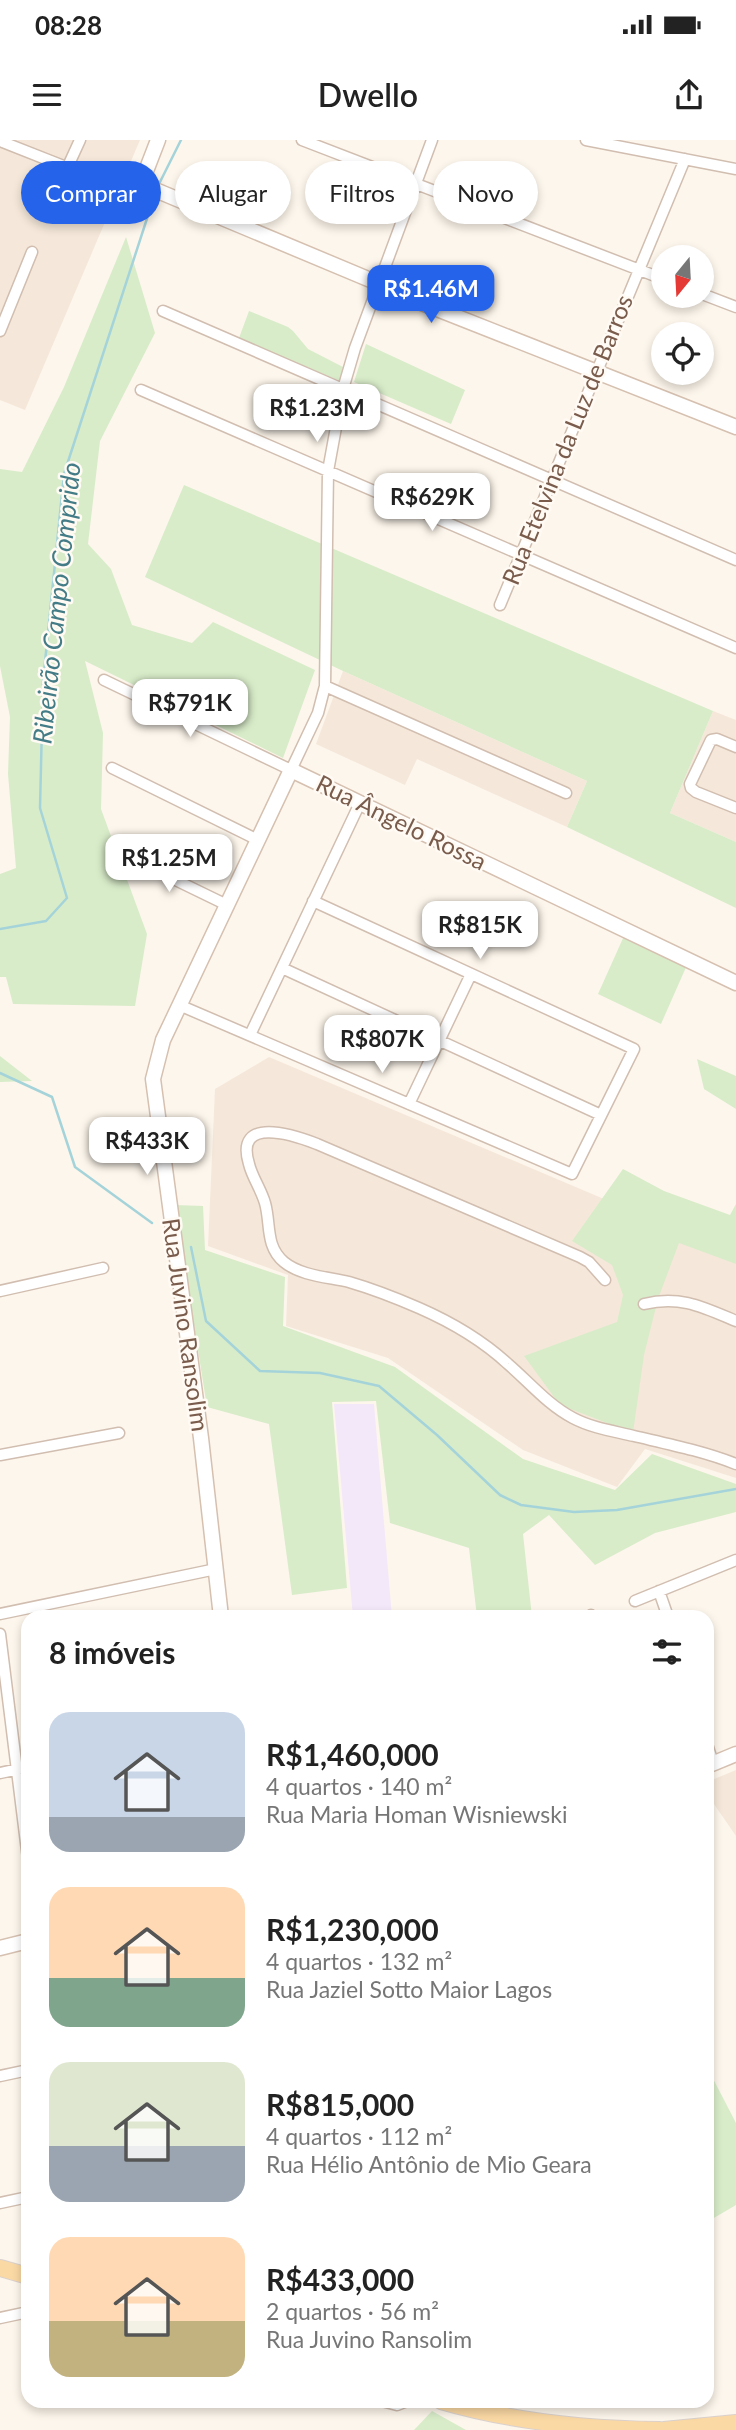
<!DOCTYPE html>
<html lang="pt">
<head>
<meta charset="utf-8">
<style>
  body { margin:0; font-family:Lato,sans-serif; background:#f6f6f6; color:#222; height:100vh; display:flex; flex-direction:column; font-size:26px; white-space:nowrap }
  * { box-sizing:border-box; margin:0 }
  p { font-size:23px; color:#767676 }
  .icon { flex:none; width:38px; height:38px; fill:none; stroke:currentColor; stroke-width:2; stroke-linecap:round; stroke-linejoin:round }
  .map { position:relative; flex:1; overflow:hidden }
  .drawer { position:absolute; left:21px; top:1470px; width:693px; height:798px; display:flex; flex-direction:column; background:#fff; border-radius:21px; box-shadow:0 4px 10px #0003 }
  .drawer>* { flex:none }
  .banner { position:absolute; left:21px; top:21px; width:695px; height:63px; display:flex; gap:14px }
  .needle { width:46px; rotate:198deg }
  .fabs { position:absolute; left:651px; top:105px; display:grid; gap:14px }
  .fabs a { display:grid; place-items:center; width:63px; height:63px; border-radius:50%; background:#fff; box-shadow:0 4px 10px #0003; font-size:35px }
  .price { position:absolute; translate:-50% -60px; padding:0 16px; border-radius:14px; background:#fff; color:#222; font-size:23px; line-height:46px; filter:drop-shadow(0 2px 4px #0008) }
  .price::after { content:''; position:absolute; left:50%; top:42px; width:21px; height:16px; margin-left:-10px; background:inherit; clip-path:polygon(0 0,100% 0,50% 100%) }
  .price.selected { background:#2563eb; color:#fff }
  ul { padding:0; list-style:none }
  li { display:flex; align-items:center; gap:21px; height:175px; padding:0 28px }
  li span { display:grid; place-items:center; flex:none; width:196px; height:140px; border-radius:21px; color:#555 }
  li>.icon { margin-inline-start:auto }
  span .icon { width:84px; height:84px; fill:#fffc; stroke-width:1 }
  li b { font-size:30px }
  h2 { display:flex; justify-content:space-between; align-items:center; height:84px; padding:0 28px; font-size:30px }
  .tag { padding:0 24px; border-radius:32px; background:#fff; box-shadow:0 4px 10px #0003; font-size:24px; line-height:63px }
  .tag.selected { background:#2563eb; color:#fff }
  .status { display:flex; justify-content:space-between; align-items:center; height:49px; padding:0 35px; background:#fff; direction:ltr }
  .status svg { height:19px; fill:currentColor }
  header { display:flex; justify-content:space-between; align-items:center; height:91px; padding:0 28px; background:#fff; font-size:32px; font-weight:600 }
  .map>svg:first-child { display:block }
  .residential { fill:#f5e8da }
  .education { fill:#f3e8fa }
  .green { fill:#d8ecc9 }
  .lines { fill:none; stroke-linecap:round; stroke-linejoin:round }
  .stream { stroke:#a5d3da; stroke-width:2.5 }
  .street-casing { stroke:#d1beb0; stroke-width:13 }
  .secondary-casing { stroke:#d6c0b0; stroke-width:17 }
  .primary-casing { stroke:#dad1cd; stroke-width:18 }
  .street { stroke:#fff; stroke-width:10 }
  .secondary { stroke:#fff; stroke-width:14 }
  .primary { stroke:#fbd9a5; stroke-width:16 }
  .labels { text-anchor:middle; stroke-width:5; stroke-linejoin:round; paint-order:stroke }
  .street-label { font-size:24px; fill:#7a5c4d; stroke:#fffaf3 }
  .water-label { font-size:26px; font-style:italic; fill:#437c86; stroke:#fffaf3 }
</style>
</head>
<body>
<div class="status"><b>08:28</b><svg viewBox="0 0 49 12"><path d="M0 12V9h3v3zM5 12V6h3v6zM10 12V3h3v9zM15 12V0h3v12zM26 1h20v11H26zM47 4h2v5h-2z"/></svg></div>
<header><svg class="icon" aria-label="menu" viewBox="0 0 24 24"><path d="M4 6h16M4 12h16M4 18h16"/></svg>Dwello<svg class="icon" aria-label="share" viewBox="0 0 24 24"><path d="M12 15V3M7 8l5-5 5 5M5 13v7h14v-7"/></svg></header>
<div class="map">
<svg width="736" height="2290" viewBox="0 0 736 2290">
  <rect width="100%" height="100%" fill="#fdf6ec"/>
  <path class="residential" d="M0 0H140L25 270 0 260Z
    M343 531 587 641 567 687 417 619 405 645 316 604Z
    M713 571 736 580V702L670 673Z
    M269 917 736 1115V1338L645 1309 617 1347 523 1310 388 1218 286 1186 288 1135 208 1106 215 949Z
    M736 1630V1696L707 1654V1642Z"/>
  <path class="education" d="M334 1264H374L392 1477H353Z"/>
  <path class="green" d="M126 97 155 193 100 301 88 404 111 429 132 485 192 503 213 482 315 530 283 618 85 521 103 593 101 669 147 794 135 866 13 864 6 837H0V734L16 728 8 634 10 577 0 526V329L22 332 64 247Z
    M249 171 288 187 293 191 308 209 343 227 340 241 239 198Z
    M366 204 465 250 451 284 354 242Z
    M184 345 713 571 670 673 736 702V768L567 687 587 641 343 531 145 437Z
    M624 796 687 825 661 884 598 854Z
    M0 916 32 941 0 942Z
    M697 919 736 936V969L704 949Z
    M623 1029 664 1051 730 1075 736 1064V1124L679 1103 658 1159 644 1215 633 1293 560 1265 524 1216 617 1182 623 1155 612 1125 572 1101Z
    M175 1065 203 1066 205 1110 285 1137 283 1186 395 1227 523 1319 615 1350 652 1314 736 1344V1372L655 1393 595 1425 549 1375 523 1394 532 1477H477L469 1408 390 1383 376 1261 332 1262 347 1448 292 1455 269 1284 207 1267Z
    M707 1927 736 1983V2065L707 2082Z
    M432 2271 466 2290H414Z"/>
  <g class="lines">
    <path class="stream" d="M159 44 181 0
      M0 789 46 781 67 758 40 668 43 542 64 334 154 57
      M0 933 52 957 75 1027 152 1083
      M191 1107 206 1181 260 1231 320 1233 379 1246 437 1295 500 1355 521 1365 574 1372 617 1370 736 1349"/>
    <g class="street-casing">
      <path id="street" d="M302 0 663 139
        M586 0 736 29
        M0 1 66 27 69 24 80 0
        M702 154 736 167
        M163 171 736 420
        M0 191 32 112
        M141 250 736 508
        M500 465 685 19
        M104 540 291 630 318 573 325 546 328 331 343 249 355 208 432 0
        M325 546 566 653
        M736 607 717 599 711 600 690 644 691 648 696 652 736 668
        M112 628 258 700
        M124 715 227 765
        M282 828 601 975
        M179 865 572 1034 634 909 313 761
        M250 895 360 663
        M409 964 471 834
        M605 1140 589 1122 580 1117 317 1004C294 995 234 975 249 1024 252 1037 261 1049 265 1063 271 1084 265 1106 284 1122 301 1136 328 1137 349 1142 373 1149 396 1158 419 1168 451 1182 482 1200 508 1224 529 1242 548 1265 573 1278 592 1288 613 1291 634 1296 668 1304 703 1311 736 1324
        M0 1151 103 1128
        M644 1164C680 1155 703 1167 736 1181
        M0 1315 119 1293
        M659 1451 668 1477
        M635 1461 736 1420
        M0 1474 216 1429
        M591 1475V1477
        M0 1494 28 1719
        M707 1604 713 1623
        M0 1633 28 1627
        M0 1936 28 1930
        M0 2063 28 2057
        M0 2178 28 2172
        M382 2261 397 2265 407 2261"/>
    </g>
    <g class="secondary-casing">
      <path id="secondary" d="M158 0 141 44 380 144 389 150 736 287
        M221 1477 201 1298 153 939 163 900 291 630 736 843
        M707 1626 736 1614
        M0 1808 28 1801"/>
    </g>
    <g class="primary-casing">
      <path id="primary" d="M0 2128 28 2136
        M441 2261C513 2282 585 2289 660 2290
        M664 2290 736 2283"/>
    </g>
    <use href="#street" class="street"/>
    <use href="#secondary" class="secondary"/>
    <use href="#primary" class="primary"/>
  </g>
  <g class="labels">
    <g class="street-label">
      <text transform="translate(568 300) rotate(-68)" y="8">Rua Etelvina da Luz de Barros</text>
      <text transform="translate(401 683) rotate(26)" y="8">Rua Ângelo Rossa</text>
      <text transform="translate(185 1185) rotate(82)" y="8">Rua Juvino Ransolim</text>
    </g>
    <g class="water-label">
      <text transform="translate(57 463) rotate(-84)" y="9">Ribeirão Campo Comprido</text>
    </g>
  </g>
</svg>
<div class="fabs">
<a><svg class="needle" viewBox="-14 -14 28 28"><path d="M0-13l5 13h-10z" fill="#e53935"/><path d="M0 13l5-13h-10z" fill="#767676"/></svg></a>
<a><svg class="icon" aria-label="locate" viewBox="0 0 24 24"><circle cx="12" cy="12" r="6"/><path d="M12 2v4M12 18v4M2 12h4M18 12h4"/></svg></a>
</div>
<b class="price selected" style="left:431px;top:185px">R$1.46M</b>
<b class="price" style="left:317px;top:304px">R$1.23M</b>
<b class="price" style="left:432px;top:393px">R$629K</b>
<b class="price" style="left:190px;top:599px">R$791K</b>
<b class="price" style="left:169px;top:754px">R$1.25M</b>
<b class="price" style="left:480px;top:821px">R$815K</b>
<b class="price" style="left:382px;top:935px">R$807K</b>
<b class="price" style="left:147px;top:1037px">R$433K</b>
<div class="banner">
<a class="tag selected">Comprar</a>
<a class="tag">Alugar</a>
<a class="tag">Filtros</a>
<a class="tag">Novo</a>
</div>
<section class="drawer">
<h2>8 imóveis<svg class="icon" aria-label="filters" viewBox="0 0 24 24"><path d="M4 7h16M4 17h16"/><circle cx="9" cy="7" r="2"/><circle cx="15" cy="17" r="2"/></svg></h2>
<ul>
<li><span style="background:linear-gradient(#c9d6e8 75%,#9aa5b1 0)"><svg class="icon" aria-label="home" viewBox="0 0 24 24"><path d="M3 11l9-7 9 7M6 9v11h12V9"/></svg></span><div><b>R$1,460,000</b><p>4 quartos · 140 m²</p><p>Rua Maria Homan Wisniewski</p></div></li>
<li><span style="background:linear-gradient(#ffd9b3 65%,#7fa58c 0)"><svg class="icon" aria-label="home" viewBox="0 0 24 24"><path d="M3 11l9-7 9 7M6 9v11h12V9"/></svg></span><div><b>R$1,230,000</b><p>4 quartos · 132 m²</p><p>Rua Jaziel Sotto Maior Lagos</p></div></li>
<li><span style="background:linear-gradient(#dfe7d0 60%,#9aa5b1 0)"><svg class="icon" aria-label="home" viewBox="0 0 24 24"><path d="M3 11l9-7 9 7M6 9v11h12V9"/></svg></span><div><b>R$815,000</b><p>4 quartos · 112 m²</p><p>Rua Hélio Antônio de Mio Geara</p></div></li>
<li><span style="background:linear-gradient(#ffd9b3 60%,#c2b280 0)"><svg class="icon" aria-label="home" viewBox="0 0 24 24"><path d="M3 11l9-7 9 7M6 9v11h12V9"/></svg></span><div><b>R$433,000</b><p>2 quartos · 56 m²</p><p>Rua Juvino Ransolim</p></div></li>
</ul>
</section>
</div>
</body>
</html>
